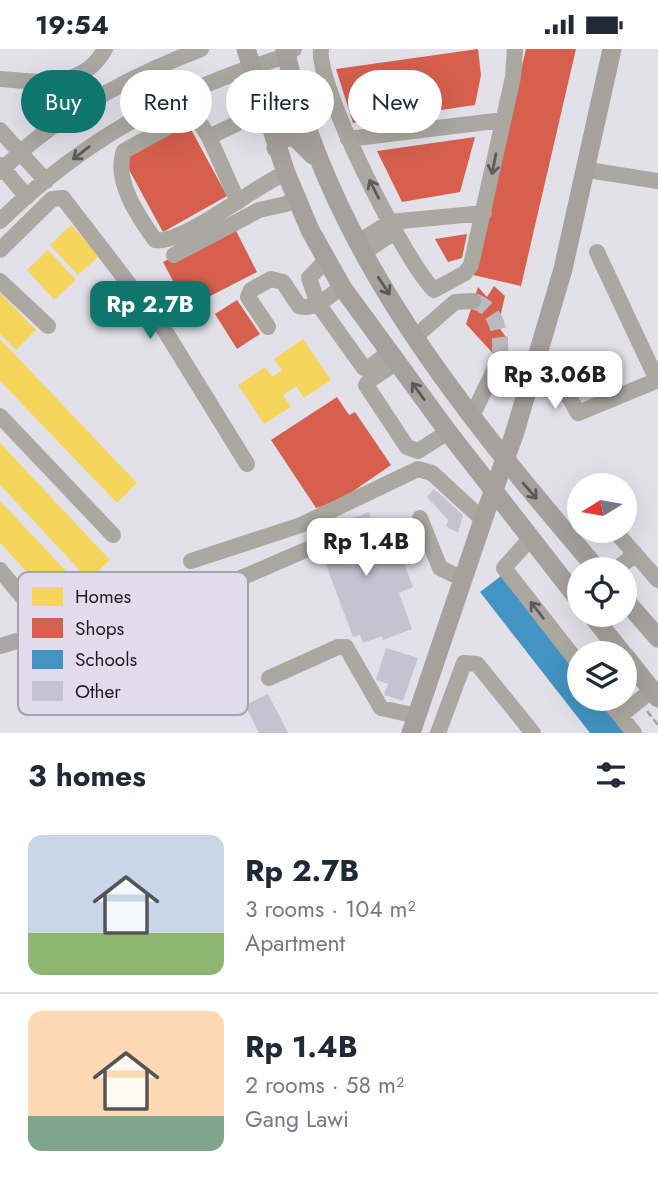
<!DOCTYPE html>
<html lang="en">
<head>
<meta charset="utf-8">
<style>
  body { margin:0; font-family:Jost,sans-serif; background:#f6f6f7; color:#1f2937; height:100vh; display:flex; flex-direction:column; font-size:26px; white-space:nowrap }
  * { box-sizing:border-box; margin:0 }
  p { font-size:23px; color:#747a83 }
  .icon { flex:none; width:38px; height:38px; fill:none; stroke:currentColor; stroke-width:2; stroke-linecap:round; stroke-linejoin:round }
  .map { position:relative; height:684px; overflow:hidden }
  .details { display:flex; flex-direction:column; background:#fff; flex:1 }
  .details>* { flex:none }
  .hud { position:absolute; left:21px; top:21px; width:616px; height:63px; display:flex; gap:14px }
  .needle { width:46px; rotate:259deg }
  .controls { position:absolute; left:567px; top:424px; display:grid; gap:14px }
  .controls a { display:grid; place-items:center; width:70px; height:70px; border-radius:50%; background:#fff; box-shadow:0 7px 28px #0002; font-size:35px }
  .price { position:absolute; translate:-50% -60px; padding:0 16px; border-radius:14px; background:#fff; color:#222; font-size:23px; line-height:46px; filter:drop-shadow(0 2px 4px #0008) }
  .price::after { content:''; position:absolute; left:50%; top:42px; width:21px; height:16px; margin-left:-10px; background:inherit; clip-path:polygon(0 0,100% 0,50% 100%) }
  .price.current { background:#0f766e; color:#fff }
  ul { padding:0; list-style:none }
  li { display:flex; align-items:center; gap:21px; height:175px; padding:0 28px }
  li+li { border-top:2px solid #e0e1e3 }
  li span { display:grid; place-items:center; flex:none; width:196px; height:140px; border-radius:14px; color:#555 }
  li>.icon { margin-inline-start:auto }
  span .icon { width:84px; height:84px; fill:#fffc; stroke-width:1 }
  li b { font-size:30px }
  h2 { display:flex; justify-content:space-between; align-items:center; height:84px; padding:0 28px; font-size:30px }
  .tag { padding:0 24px; border-radius:32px; background:#fff; box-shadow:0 7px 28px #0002; font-size:24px; line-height:63px }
  .tag.current { background:#0f766e; color:#fff }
  .status { display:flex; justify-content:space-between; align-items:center; height:49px; padding:0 35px; background:#fff; direction:ltr }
  .status svg { height:19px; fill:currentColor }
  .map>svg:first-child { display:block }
  .homes { fill:#f6d55c }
  .shops { fill:#d6604d }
  .schools { fill:#4393c3 }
  .building { fill:#c6c3d0 }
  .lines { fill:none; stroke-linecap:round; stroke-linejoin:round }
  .minor-tunnel { stroke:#bbb9c0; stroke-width:16; stroke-dasharray:16 8; stroke-linecap:butt }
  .path { stroke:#a5a19d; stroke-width:2.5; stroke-dasharray:7 3.5; stroke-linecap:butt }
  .minor { stroke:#aba7a1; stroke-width:16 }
  .major { stroke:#a6a19c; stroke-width:19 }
  .major-bridge { stroke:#a6a19c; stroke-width:19 }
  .oneway { stroke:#5d5b5b }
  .oneway2 { stroke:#5b5858 }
  .key { fill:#e1ddec; stroke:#a6a3af; stroke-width:2 }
  .key-label { font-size:19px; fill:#1e1c21 }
</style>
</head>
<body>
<div class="status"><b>19:54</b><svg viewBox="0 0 49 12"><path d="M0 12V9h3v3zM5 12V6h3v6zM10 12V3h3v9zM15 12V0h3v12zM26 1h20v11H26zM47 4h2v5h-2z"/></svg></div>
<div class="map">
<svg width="658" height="684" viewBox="0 0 658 684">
  <rect width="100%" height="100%" fill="#e2e0e8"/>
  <path class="homes" d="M71 176 99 207 78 226 50 196Z
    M48 201 76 231 54 251 27 221Z
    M0 244 36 281 16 301 0 285Z
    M0 290 137 434 117 454 0 332Z
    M303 290 331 331 304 349 296 337 283 346 291 358 264 375 238 336 265 318 272 328 282 321 274 310Z
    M0 394 110 511 89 531 0 436Z
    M0 452 82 539 61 559 0 494Z"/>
  <path class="shops" d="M478 0 481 26 475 56 353 74 336 20Z
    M526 0H576L521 237 473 226Z
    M187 73 227 147 163 183 122 108Z
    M475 88 460 143 402 153 377 102Z
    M233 176 257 223 187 259 163 213Z
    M467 185 462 209 448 213 435 190Z
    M494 237 505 247 498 277 508 291 499 311 466 275 478 238 487 248Z
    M237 251 260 285 237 300 215 265Z
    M337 348 349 366 355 363 391 416 336 454 316 459 271 391Z"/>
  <path class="schools" d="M501 527 579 626V649H598L625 684H590L480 543Z"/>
  <path class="building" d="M434 440 463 466 458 484 446 477 448 471 427 448Z
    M369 463 383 501 397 496 413 538 399 544 412 580 383 591 382 587 363 594 360 586 353 588 314 484Z
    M386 599 418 609 403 652 384 646 388 635 376 631Z
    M171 644 176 655 150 667 144 656Z
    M268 645 288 684H259L245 656Z"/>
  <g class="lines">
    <path class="minor-tunnel" d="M473 252C498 258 503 290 499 311"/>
    <path class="path" d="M647 662 658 676"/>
    <path class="minor" d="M321 0C316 38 405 213 434 241L465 224 471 216 513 28 515 0
      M0 30C38 33 83 41 105 0
      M236 75 209 88 198 71 186 68 124 102C113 131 138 167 155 191 183 196 257 135 286 124
      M0 81 46 132
      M209 88 238 153
      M348 90 503 71
      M0 116 27 148
      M588 121 658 132
      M0 123C54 66 129 28 201 0
      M0 172C84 90 174 41 286 7L294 0
      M357 194 390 173 484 164
      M0 201 52 150 63 149 165 282 247 415
      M597 203 657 331
      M363 204 396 182
      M174 206 259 161 286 155 296 148
      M326 211 309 229 318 255 364 319H369L389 303
      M0 232 48 277
      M268 278 248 248 251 241 271 230 283 233 299 257C315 262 329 247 342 238
      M416 287 455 253 473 252
      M397 313 370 331 366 336 407 398 418 402 448 383
      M553 320 578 364 658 331
      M473 365 499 311
      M0 367 113 486
      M420 469 440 519 463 530
      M614 481 658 531
      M530 490 504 519 579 615
      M191 512 301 476 418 420 432 424 483 471
      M617 520 635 505
      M0 521 25 551
      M0 597 30 588 144 571 308 500
      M269 629 338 598H346L381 659 417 667
      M606 649 634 684
      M620 667 652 641
      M438 684 464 614 477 615 533 684"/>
    <path class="major" d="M246 0 286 124 310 181 342 238 448 383 579 551
      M285 0C328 201 467 368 597 520
      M276 99 281 90 294 87 313 106
      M514 386 563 220 612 0
      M625 551 658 589
      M591 565 622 604
      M625 607 658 649
      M411 684 485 465"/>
    <path class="major-bridge" d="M485 465 514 386"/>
  </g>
  <defs><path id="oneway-shaft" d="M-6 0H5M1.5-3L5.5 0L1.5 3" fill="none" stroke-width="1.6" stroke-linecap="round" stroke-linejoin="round" transform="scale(1.75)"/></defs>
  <g class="oneway">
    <use href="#oneway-shaft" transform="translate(81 104) rotate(142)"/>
    <use href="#oneway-shaft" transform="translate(494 115) rotate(101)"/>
    <use href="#oneway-shaft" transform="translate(374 140) rotate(-117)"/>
    <use href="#oneway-shaft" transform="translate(537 561) rotate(-128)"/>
  </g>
  <g class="oneway2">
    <use href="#oneway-shaft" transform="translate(384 237) rotate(57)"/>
    <use href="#oneway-shaft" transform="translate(418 342) rotate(-126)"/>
    <use href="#oneway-shaft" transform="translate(530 442) rotate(49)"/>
  </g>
  <rect x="18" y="523" width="230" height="143" rx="10" class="key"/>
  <rect x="32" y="538" width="31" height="19" fill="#f6d55c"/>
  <rect x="32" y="569" width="31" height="20" fill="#d6604d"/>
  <rect x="32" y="601" width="31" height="19" fill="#4393c3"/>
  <rect x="32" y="632" width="31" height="20" fill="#c6c3d0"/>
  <g class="key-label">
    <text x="75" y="554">Homes</text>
    <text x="75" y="586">Shops</text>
    <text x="75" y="617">Schools</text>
    <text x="75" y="649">Other</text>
  </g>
</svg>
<div class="controls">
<a><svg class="needle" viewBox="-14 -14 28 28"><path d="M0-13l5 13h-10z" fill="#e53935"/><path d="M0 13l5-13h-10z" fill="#747a83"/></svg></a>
<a><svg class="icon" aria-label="locate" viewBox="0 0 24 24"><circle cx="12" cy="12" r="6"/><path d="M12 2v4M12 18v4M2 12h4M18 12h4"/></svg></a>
<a><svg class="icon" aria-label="layers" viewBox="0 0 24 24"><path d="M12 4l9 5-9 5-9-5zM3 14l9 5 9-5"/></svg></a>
</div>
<b class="price current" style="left:150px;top:292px">Rp 2.7B</b>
<b class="price" style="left:555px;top:362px">Rp 3.06B</b>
<b class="price" style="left:366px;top:529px">Rp 1.4B</b>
<div class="hud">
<a class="tag current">Buy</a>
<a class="tag">Rent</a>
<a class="tag">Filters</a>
<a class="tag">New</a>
</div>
</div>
<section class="details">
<h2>3 homes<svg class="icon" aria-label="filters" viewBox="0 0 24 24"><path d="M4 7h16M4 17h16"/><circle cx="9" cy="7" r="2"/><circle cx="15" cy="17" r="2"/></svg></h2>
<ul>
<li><span style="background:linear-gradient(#c9d6e8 70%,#8fb573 0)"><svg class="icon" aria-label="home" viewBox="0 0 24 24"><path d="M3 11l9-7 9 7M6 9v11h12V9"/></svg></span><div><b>Rp 2.7B</b><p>3 rooms · 104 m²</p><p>Apartment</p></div></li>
<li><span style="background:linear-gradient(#ffd9b3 75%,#7fa58c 0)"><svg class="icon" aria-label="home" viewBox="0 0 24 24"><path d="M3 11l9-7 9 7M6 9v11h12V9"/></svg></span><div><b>Rp 1.4B</b><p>2 rooms · 58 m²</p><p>Gang Lawi</p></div></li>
</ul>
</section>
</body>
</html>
